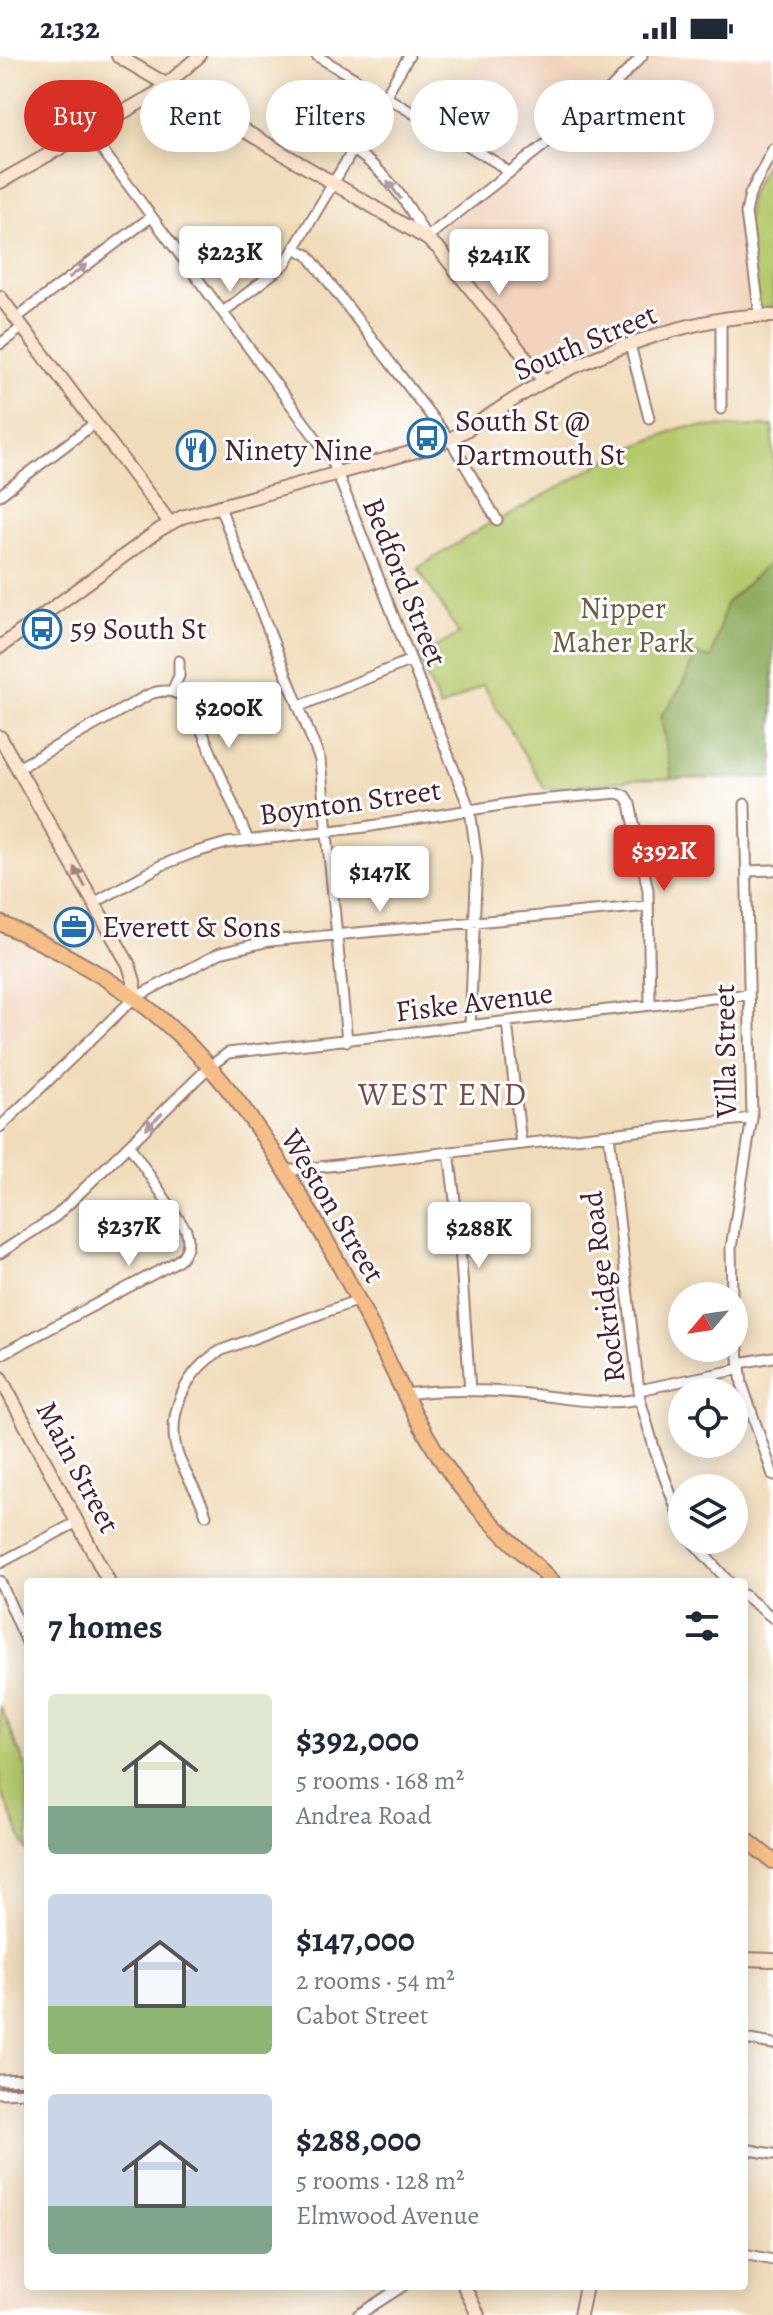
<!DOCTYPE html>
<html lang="en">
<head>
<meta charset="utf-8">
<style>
  body { margin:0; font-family:Alegreya,serif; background:#f6f6f7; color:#1f2937; height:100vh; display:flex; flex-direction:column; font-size:30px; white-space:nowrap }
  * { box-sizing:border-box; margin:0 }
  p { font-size:26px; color:#747a83 }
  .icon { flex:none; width:44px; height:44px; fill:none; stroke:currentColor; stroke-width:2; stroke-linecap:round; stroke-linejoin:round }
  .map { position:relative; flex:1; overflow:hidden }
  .side { position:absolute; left:24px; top:1522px; width:724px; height:712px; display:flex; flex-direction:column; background:#fff; border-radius:8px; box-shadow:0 4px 20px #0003 }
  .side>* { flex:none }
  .guide { position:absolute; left:24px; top:24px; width:726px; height:72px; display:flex; gap:16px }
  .needle { width:52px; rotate:241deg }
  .fabs { position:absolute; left:668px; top:1226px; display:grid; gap:16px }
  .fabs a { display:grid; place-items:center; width:80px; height:80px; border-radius:50%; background:#fff; box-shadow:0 4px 20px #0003; font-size:40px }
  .price { position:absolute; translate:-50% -68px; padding:0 18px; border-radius:8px; background:#fff; color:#222; font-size:26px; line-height:52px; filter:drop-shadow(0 2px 4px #0008) }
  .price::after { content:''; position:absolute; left:50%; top:48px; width:24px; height:18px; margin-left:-12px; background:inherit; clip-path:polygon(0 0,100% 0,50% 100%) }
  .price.on { background:#d93025; color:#fff }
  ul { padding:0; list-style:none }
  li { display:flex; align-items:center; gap:24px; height:200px; padding:0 24px }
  li span { display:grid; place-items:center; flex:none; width:224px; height:160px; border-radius:8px; color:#555 }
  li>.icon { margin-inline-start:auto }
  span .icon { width:96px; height:96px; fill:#fffc; stroke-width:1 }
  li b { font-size:34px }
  h2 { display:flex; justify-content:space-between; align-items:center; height:96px; padding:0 24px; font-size:34px }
  .chip { padding:0 28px; border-radius:36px; background:#fff; box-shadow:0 4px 20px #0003; font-size:28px; line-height:72px }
  .chip.on { background:#d93025; color:#fff }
  .status { display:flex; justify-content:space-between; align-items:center; height:56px; padding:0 40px; background:#fff; direction:ltr }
  .status svg { height:22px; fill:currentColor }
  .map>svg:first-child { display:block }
  .built { fill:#f2d4be }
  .green { fill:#b5c96d; stroke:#80744c; stroke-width:2 }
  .forest { fill:#90ad60; stroke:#6d6646; stroke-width:2 }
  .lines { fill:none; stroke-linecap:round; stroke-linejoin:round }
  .street-casing { stroke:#9d7e72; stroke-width:13 }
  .secondary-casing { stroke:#9d7e72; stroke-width:16 }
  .primary-casing { stroke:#9d7e72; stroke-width:18 }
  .street { stroke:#fff; stroke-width:9 }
  .secondary { stroke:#fbe5cf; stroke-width:12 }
  .primary { stroke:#f6be87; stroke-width:14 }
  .oneway { fill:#ae9aa0 }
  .oneway2 { fill:#a2827d }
  .labels { text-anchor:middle; stroke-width:6; stroke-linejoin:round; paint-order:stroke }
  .street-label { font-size:30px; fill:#4a1f2b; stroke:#fff }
  .poi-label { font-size:30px; fill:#4a1f2b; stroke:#fff; text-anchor:start }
  .park-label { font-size:30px; fill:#6f5a42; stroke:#fff }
  .neighbourhood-label { font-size:32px; letter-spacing:2px; fill:#7a4c47; stroke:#fff }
</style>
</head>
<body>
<div class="status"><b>21:32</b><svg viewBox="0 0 49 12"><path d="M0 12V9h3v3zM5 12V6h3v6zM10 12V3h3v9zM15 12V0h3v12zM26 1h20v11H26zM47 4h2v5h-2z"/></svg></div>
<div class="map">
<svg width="773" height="2259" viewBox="0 0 773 2259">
  <rect width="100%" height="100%" fill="#fff"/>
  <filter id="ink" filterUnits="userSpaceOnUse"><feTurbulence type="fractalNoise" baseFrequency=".0125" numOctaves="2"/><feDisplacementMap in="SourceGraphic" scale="16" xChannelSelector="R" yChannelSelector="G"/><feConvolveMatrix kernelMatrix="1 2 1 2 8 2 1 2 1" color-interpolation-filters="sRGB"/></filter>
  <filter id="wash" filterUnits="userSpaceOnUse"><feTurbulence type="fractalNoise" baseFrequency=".006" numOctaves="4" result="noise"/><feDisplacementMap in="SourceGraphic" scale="32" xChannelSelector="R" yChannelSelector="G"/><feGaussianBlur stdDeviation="1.8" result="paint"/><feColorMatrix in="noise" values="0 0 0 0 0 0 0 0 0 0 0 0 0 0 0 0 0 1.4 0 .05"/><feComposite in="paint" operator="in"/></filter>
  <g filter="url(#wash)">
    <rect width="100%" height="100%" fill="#f0dcba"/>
    <path class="built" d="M482 0H556L610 33 642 0H773V93L760 260 702 268 544 325 538 316 544 302 489 258 426 182 508 117 434 69Z
      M0 882 37 898 64 915 63 917 71 924 70 929 0 997Z
      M0 2121 2 2144 20 2211 36 2259H0Z"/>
    <path class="green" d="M773 93V260H760L746 172 750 138Z
      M773 370V721L634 724 545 733 483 629 440 652 419 601 459 578 418 512 490 467 504 462 623 395 683 371Z
      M0 1649 28 1716V1797L0 1733Z"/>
    <path class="forest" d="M773 503V721L671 723 661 659C678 640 687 622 695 598L711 602 726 547Z"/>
  </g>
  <g filter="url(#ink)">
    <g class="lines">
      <g class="street-casing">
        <path id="street" d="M317 0 497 107 509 117
          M89 76 332 404 470 754 477 804 470 970
          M353 94C385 114 410 149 426 182L595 49 642 0
          M295 192 308 199 454 390 497 464
          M223 256 285 208 409 0
          M760 260 746 157 750 138 773 93
          M16 262 151 161
          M0 288 23 271
          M630 289 649 362
          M721 353V264
          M0 439 95 367
          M219 449 320 704 347 985
          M172 635 179 620V605
          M300 650 411 604
          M18 712 148 639C167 631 183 635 193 654L248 784
          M747 815 773 814
          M94 847 162 809 193 797 227 787 365 771 526 745 618 737 625 740 630 748 648 834 650 949
          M507 966 521 1088
          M0 1071 134 942 220 897 269 885 648 850
          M609 1078 640 1343 655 1395 682 1469
          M449 1096 459 1176 470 1335
          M284 1115 752 1062
          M0 1197 56 1160 209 1011 228 997 749 938
          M732 1240 731 1192 752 1062 745 748
          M734 1259 742 1328 773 1419
          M0 1299 172 1208C186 1201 191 1189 186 1174L129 1089
          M740 1307 773 1301
          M639 1334 740 1313
          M405 1338C445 1333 489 1334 529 1338 568 1342 602 1350 640 1343
          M206 1459C200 1439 187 1422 179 1402 164 1361 185 1314 222 1294L358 1244
          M691 1484 729 1526
          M0 1507 77 1466
          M0 1525 28 1589
          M744 1539 773 1562
          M744 1983 773 1988
          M0 2024 28 2023
          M0 2037 28 2036
          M744 2093 773 2098
          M744 2198 773 2204
          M358 2259 403 2230"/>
      </g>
      <g class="secondary-casing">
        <path id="secondary" d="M118 0 426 182 439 193 544 325
          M0 126 157 37 199 0
          M0 241 170 467
          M0 591 159 474 182 461 434 390C474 374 507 345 545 325 605 294 705 256 773 260
          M0 681 129 909 134 925V942
          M0 1321 109 1526
          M744 1903 773 1904
          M464 2230 478 2259
          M580 2259 586 2230"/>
      </g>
      <g class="primary-casing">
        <path id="primary" d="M0 867C59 894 122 927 170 971 250 1042 309 1151 358 1244 389 1303 414 1366 453 1421 481 1460 519 1492 553 1526
          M744 1782 773 1805"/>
      </g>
      <use href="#street" class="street"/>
      <use href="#secondary" class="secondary"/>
      <use href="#primary" class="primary"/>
    </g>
    <defs><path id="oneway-solid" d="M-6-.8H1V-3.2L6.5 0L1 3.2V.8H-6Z" transform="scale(2)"/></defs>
    <g class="oneway">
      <use href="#oneway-solid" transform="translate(394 134) rotate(-127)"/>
      <use href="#oneway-solid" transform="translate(78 215) rotate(-37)"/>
      <use href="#oneway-solid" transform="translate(154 1065) rotate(136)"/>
    </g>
    <use class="oneway2" href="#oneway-solid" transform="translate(80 821) rotate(-119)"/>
  </g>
  <defs>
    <g id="bus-ring" transform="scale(2)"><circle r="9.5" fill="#fff" stroke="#1f6fb2" stroke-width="1.5"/><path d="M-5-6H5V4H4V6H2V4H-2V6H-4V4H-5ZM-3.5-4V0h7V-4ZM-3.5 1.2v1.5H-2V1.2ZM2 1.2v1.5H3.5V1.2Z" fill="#1f6fb2"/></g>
    <g id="restaurant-ring" transform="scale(2)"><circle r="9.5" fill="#fff" stroke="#1f6fb2" stroke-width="1.5"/><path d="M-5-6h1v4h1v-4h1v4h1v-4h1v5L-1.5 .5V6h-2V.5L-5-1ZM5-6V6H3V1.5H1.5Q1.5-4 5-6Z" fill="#1f6fb2"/></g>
    <g id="office-ring" transform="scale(2)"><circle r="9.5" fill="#fff" stroke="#1f6fb2" stroke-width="1.5"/><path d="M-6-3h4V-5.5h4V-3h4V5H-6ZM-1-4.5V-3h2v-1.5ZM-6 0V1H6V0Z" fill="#1f6fb2"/></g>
  </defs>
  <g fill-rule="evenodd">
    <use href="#bus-ring" x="427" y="382"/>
    <use href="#restaurant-ring" x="196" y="394"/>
    <use href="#bus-ring" x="42" y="573"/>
    <use href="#office-ring" x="74" y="871"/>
  </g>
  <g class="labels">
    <g class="street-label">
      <text transform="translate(585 286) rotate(-23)" y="10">South Street</text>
      <text transform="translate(405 526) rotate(68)" y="10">Bedford Street</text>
      <text transform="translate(350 746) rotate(-8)" y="10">Boynton Street</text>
      <text transform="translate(474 946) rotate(-7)" y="10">Fiske Avenue</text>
      <text transform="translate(725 995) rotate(-91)" y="10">Villa Street</text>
      <text transform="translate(333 1150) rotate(59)" y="10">Weston Street</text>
      <text transform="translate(603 1231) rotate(-97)" y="10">Rockridge Road</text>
      <text transform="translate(78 1411) rotate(62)" y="10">Main Street</text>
    </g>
    <g class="poi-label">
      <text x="455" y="375">South St @<tspan x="455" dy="34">Dartmouth St</tspan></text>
      <text x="224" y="404">Ninety Nine</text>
      <text x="70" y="583">59 South St</text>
      <text x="102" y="881">Everett &amp; Sons</text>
    </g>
    <g class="park-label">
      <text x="623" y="562">Nipper<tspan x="623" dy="34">Maher Park</tspan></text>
    </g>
    <g class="neighbourhood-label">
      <text x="443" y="1049">WEST END</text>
    </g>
  </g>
</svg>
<div class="fabs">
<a><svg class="needle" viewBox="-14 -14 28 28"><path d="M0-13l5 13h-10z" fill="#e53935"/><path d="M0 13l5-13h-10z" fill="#747a83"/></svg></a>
<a><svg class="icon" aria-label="locate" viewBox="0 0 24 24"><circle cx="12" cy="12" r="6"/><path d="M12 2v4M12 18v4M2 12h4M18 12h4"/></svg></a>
<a><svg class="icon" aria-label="layers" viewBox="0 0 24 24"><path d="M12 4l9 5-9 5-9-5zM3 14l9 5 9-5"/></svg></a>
</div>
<b class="price" style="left:230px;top:238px">$223K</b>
<b class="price" style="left:499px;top:241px">$241K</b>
<b class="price" style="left:229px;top:694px">$200K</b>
<b class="price on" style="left:664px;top:837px">$392K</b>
<b class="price" style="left:380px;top:858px">$147K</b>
<b class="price" style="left:129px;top:1212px">$237K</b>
<b class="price" style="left:479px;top:1214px">$288K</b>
<div class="guide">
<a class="chip on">Buy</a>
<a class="chip">Rent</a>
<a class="chip">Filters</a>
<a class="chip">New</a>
<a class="chip">Apartment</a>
</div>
<section class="side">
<h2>7 homes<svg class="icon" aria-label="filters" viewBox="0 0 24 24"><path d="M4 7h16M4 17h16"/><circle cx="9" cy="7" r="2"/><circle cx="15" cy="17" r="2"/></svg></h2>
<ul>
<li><span style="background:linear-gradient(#dfe7d0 70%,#7fa58c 0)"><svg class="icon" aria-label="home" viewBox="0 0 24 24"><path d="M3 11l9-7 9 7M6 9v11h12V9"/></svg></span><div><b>$392,000</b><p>5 rooms · 168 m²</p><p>Andrea Road</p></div></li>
<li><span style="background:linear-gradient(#c9d6e8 70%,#8fb573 0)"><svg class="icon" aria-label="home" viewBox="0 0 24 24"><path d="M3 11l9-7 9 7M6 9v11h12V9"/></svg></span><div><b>$147,000</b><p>2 rooms · 54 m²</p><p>Cabot Street</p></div></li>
<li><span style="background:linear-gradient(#c9d6e8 70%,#7fa58c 0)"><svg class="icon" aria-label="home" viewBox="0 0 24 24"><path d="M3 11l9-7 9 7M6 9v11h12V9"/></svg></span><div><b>$288,000</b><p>5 rooms · 128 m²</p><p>Elmwood Avenue</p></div></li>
</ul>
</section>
</div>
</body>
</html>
